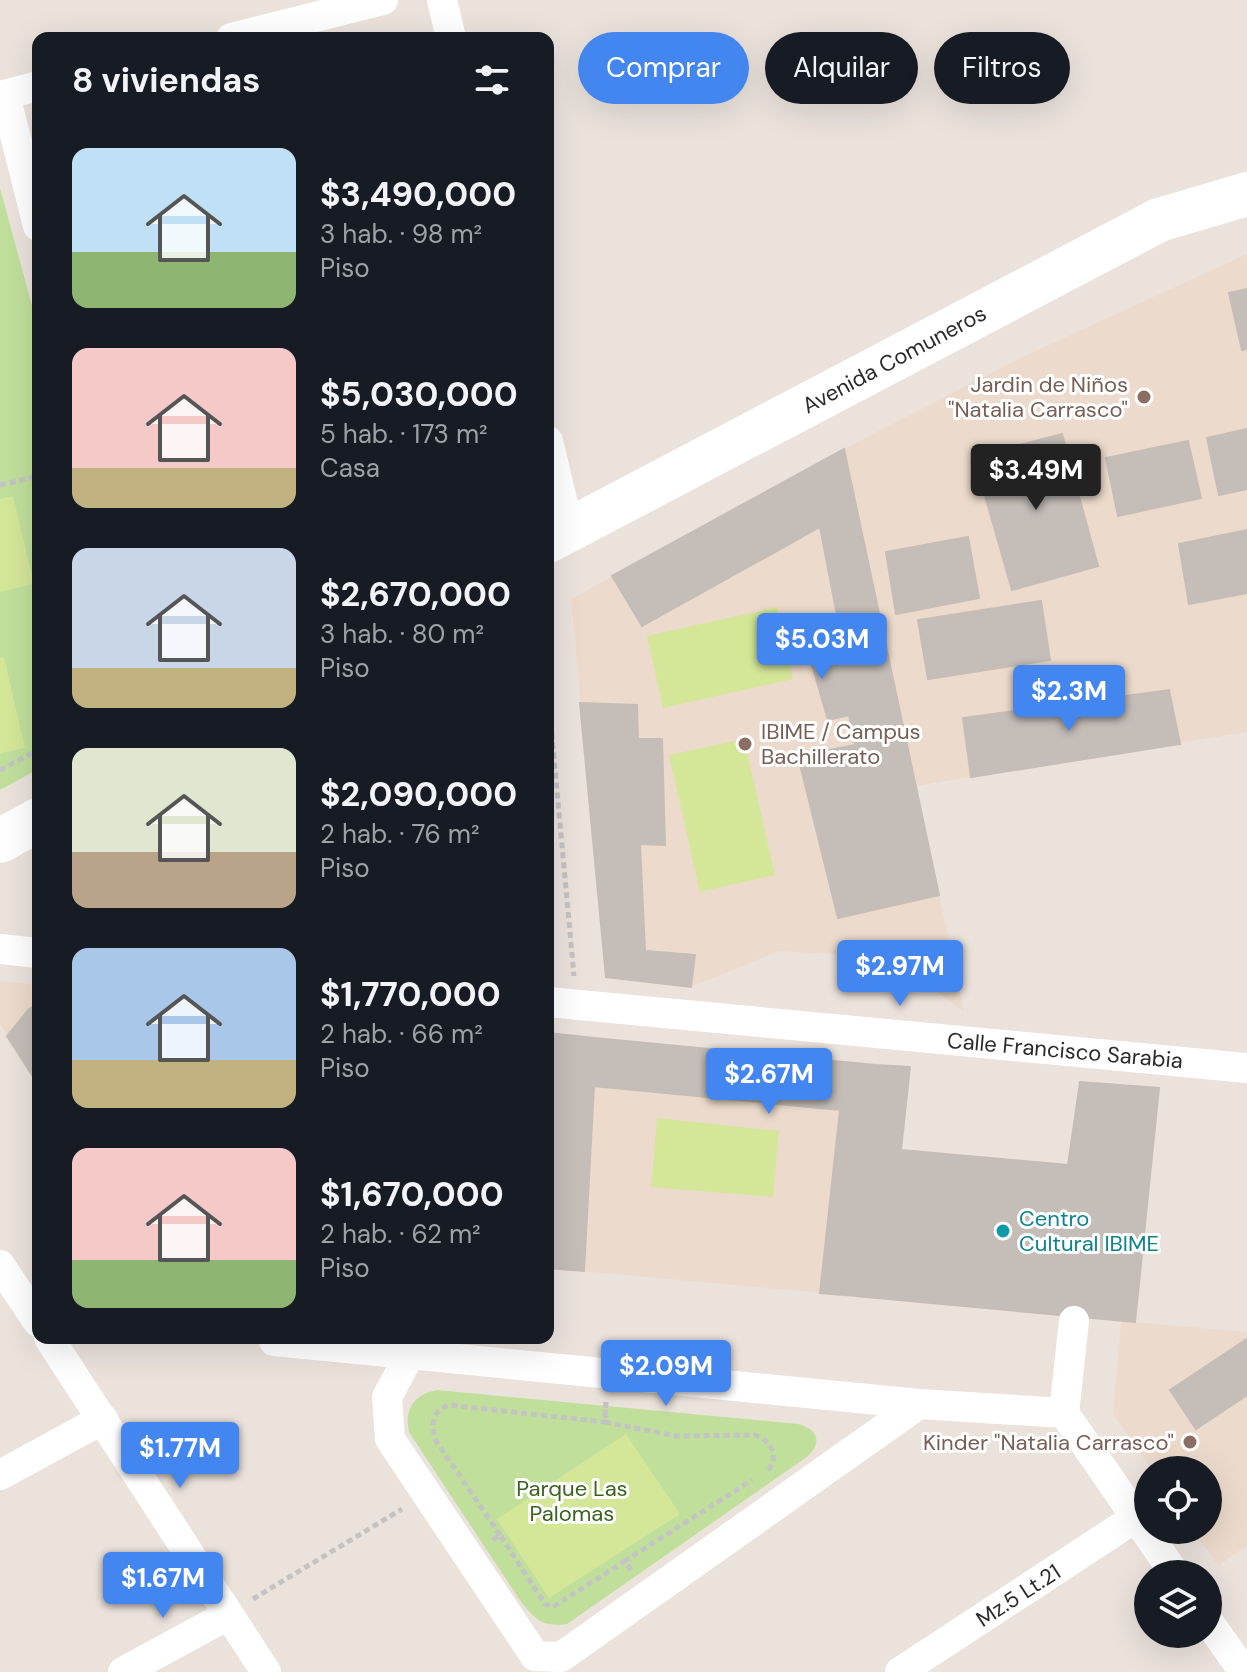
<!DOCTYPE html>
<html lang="es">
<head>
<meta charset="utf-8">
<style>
  body { margin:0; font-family:"DM Sans",sans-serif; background:#242831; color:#f1f3f6; height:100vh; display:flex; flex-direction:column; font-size:30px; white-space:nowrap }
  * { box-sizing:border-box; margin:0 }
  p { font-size:26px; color:#9ea1a6 }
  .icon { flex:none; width:44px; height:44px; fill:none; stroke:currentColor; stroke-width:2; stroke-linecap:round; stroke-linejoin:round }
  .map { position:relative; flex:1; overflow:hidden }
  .sheet { position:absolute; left:32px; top:32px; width:522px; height:1312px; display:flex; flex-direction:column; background:#171b24; border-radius:16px; box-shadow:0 8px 32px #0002 }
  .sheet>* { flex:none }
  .top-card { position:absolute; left:578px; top:32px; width:548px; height:72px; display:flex; gap:16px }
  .buttons { position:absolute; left:1134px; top:1456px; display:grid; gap:16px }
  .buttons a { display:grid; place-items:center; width:88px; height:88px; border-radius:50%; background:#171b24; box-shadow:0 8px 32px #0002; font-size:40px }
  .price { position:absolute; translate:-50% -68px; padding:0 18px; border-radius:8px; background:#4486f0; color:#fff; font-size:26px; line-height:52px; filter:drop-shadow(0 2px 4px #0008) }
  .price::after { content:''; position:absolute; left:50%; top:48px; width:24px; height:18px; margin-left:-12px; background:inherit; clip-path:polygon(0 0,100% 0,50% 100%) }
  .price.selected { background:#222; color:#fff }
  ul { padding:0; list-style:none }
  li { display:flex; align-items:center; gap:24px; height:200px; padding:0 40px }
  li span { display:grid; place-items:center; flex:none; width:224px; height:160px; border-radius:16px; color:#555 }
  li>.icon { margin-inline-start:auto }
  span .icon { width:96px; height:96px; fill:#fffc; stroke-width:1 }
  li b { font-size:34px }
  h2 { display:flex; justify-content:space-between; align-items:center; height:96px; padding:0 40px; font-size:34px }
  .pill { padding:0 28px; border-radius:36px; background:#171b24; box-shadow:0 8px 32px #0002; font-size:28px; line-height:72px }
  .pill.selected { background:#4486f0; color:#fff }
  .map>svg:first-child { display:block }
  .education { fill:#ecdbcc }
  .green { fill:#c0df9b }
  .pitch { fill:#d4e698 }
  .building { fill:#c4bdb8; stroke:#c6bdb6; stroke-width:2 }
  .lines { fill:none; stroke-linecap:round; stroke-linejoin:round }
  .path { stroke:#c3c3c3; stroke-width:5; stroke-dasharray:6 4; stroke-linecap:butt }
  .minor { stroke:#fff; stroke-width:30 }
  .secondary { stroke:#fff; stroke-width:44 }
  .education-dot { fill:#8d6e63; stroke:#fff; stroke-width:3 }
  .culture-dot { fill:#0f9aa8; stroke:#fff; stroke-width:3 }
  .labels { text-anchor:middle; stroke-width:6; stroke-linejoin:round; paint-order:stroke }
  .street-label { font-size:22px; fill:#2a2a2a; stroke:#fff }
  .education-label { font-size:22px; fill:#785e54; stroke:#fff; text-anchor:end }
  .culture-label { font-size:22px; fill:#0d838f; stroke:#fff; text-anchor:start }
  .park-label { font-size:22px; fill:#3a631e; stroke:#fff }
</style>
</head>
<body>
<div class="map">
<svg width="1247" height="1672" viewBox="0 0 1247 1672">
  <rect width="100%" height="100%" fill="#ebe2dc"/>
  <path class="education" d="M1247 254V732L916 786 964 1012 911 973 864 956 779 951 691 987 606 977 571 599 844 449 1018 359Z
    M0 981 38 985V1084L0 1024Z
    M548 1033 875 1065 856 1296 548 1268Z
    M1121 1321 1247 1332V1546L1218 1565 1193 1530H1208V1470H1152L1113 1414Z"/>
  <path class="green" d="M0 188 38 328V769L0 790Z
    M437 1390 798 1424C821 1430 822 1446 804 1459L567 1624C542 1627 536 1620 521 1602L409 1432C404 1410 414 1394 437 1390Z"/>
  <path class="pitch" d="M13 496 34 584 0 592V499Z
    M777 607 793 679 663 708 647 636Z
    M4 657 25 748 0 753V658Z
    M744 739 775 875 700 892 669 755Z
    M657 1118 779 1131 773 1197 651 1187Z
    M626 1434 680 1514 549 1598 497 1519Z"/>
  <path class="building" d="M1247 289V349L1242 350 1229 293Z
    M1247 429V489L1219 495 1207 438Z
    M1062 434 1098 566 1012 590 974 457Z
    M1188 441 1201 498 1118 516 1106 458Z
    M844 449 939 895 838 918 798 756 855 745 849 715 828 720 811 661 822 641 841 636 820 527 642 626 612 576Z
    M1247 530V593L1189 604 1179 544Z
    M968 537 979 598 896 614 886 552Z
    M1041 601 1050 660 928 679 918 620Z
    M1169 690 1180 744 971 777 963 718Z
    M580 703 637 705 638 739H662L665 845 640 844 645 951 695 955 691 987 606 977Z
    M38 1004V1084L7 1036 29 1009Z
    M548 1033 594 1038V1086L584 1271 548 1268Z
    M594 1038 875 1065 856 1296 820 1293 840 1110 594 1086Z
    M875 1065 910 1067 901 1150 1068 1165 1080 1082 1159 1088 1135 1322 856 1296Z
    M1247 1339V1395L1196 1429 1170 1390Z"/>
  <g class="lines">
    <path class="path" d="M0 485 38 476
      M548 693 574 976
      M0 770 38 750
      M606 1402 605 1422 676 1436 755 1435C772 1441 779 1456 768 1471
      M500 1535 436 1441C431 1425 431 1411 449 1405L604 1422 606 1402
      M493 1540 500 1535 545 1604 553 1607 625 1561 632 1572
      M631 1570 625 1561 752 1480
      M253 1599 402 1509"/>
    <path class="minor" d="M442 0 451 38
      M231 38 383 0
      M5 95 38 226
      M0 96 38 86
      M548 441 569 529
      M0 949 38 953
      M548 1002 1247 1068
      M0 1265 38 1322
      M1074 1321 1064 1413 1175 1574
      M49 1338 266 1672
      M274 1341 919 1404 1064 1413
      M409 1356 387 1397 390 1439 535 1656 561 1657 919 1404
      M0 1475 103 1419
      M1208 1621 1244 1672
      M123 1672 228 1615
      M900 1672 1135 1518"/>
    <path class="secondary" d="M548 541 1159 220 1247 194
      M0 841 38 820"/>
  </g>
  <g class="education-dot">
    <circle cx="1144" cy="397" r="8"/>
    <circle cx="745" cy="744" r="8"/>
    <circle cx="1190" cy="1442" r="8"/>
  </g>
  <circle class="culture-dot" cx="1003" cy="1231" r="8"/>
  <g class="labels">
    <g class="street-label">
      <text transform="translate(894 359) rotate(-28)" y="8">Avenida Comuneros</text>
      <text transform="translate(1065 1050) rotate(5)" y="8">Calle Francisco Sarabia</text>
      <text transform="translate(1018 1595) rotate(-33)" y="8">Mz.5 Lt.21</text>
    </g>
    <g class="education-label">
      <text x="1128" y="392">Jardin de Niños<tspan x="1128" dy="25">"Natalia Carrasco"</tspan></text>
      <text x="761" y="739" text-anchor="start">IBIME / Campus<tspan x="761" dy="25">Bachillerato</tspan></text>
      <text x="1174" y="1450">Kinder "Natalia Carrasco"</text>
    </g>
    <g class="culture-label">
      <text x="1019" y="1226">Centro<tspan x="1019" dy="25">Cultural IBIME</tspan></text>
    </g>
    <g class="park-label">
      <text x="572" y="1496">Parque Las<tspan x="572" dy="25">Palomas</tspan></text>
    </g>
  </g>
</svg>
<div class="buttons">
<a><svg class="icon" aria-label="locate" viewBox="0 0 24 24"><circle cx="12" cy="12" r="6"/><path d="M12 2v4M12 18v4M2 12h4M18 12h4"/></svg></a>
<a><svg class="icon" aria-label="layers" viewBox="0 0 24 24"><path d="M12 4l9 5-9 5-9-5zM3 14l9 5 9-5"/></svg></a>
</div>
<b class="price selected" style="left:1036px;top:512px">$3.49M</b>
<b class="price" style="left:822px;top:681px">$5.03M</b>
<b class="price" style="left:1069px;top:733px">$2.3M</b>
<b class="price" style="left:900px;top:1008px">$2.97M</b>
<b class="price" style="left:769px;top:1116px">$2.67M</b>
<b class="price" style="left:666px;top:1408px">$2.09M</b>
<b class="price" style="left:180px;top:1490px">$1.77M</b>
<b class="price" style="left:163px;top:1620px">$1.67M</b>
<div class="top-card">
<a class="pill selected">Comprar</a>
<a class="pill">Alquilar</a>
<a class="pill">Filtros</a>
</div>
<section class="sheet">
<h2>8 viviendas<svg class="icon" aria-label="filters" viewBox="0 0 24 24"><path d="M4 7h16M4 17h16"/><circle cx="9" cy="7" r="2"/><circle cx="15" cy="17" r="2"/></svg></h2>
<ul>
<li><span style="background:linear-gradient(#bfe0f5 65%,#8fb573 0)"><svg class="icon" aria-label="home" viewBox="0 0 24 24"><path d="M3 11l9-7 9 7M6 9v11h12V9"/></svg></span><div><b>$3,490,000</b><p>3 hab. · 98 m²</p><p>Piso</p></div></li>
<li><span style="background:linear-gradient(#f6c9c9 75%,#c2b280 0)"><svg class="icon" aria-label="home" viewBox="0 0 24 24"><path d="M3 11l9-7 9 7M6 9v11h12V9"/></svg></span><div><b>$5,030,000</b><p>5 hab. · 173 m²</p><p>Casa</p></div></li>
<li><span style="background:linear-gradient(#c9d6e8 75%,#c2b280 0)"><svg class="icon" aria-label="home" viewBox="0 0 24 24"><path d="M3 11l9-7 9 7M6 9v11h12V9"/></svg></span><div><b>$2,670,000</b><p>3 hab. · 80 m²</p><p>Piso</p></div></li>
<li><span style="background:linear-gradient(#dfe7d0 65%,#b9a48a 0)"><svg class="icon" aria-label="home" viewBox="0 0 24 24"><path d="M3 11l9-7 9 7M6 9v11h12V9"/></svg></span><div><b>$2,090,000</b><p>2 hab. · 76 m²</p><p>Piso</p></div></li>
<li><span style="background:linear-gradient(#a9c7e8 70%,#c2b280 0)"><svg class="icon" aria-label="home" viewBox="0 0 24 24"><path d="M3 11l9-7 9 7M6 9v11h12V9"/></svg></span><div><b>$1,770,000</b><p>2 hab. · 66 m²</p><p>Piso</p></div></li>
<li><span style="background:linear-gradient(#f6c9c9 70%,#8fb573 0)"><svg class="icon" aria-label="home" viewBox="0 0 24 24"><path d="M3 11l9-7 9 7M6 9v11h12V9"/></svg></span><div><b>$1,670,000</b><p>2 hab. · 62 m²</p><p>Piso</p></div></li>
</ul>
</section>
</div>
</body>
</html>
